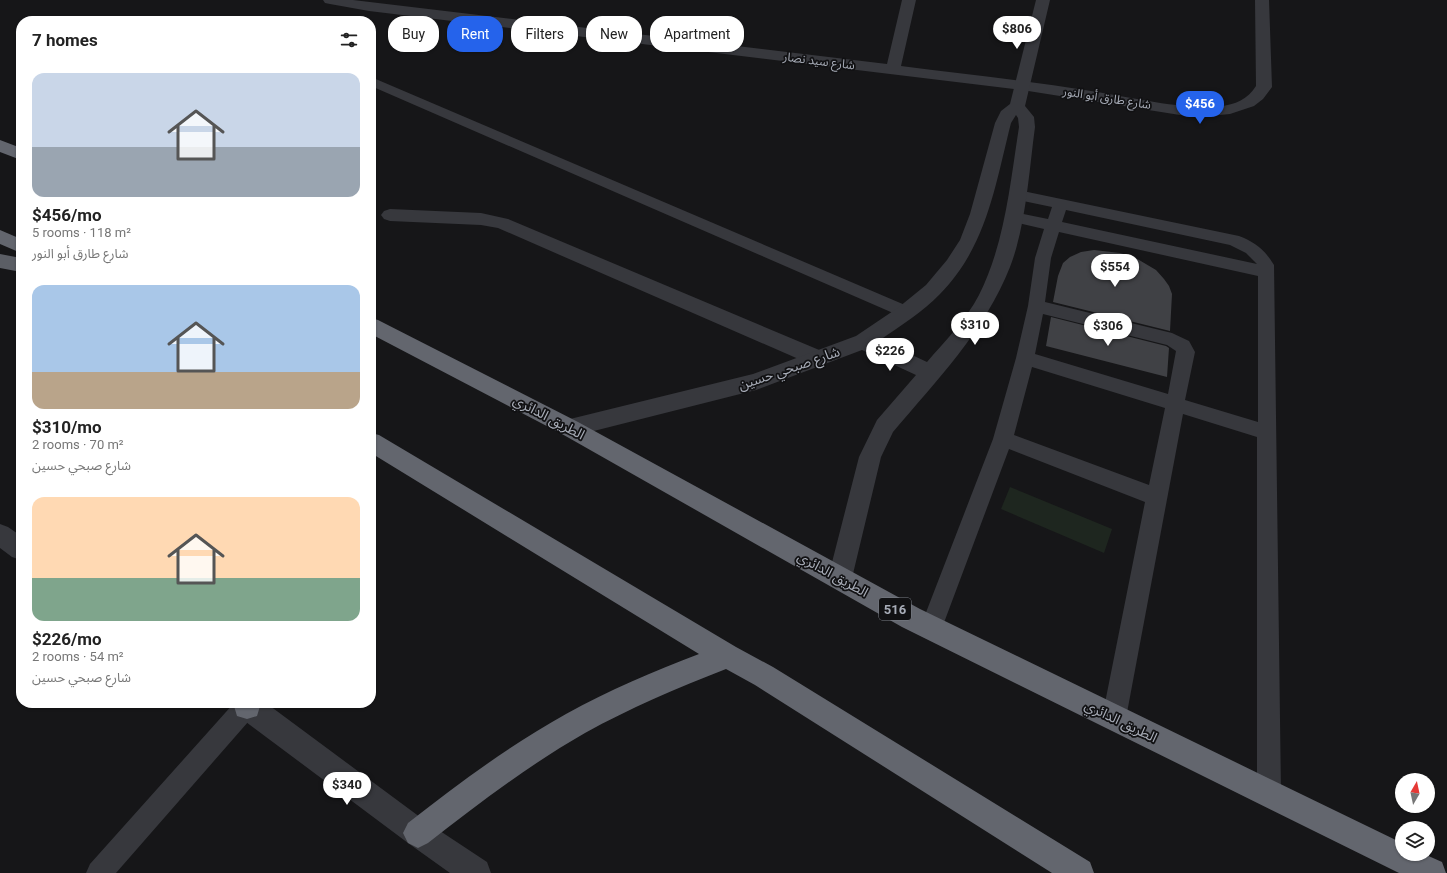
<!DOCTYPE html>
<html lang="en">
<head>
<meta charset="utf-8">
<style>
  body { margin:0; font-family:Roboto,"Noto Sans Arabic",sans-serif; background:#f2f2f2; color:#222; height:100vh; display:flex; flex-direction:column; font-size:15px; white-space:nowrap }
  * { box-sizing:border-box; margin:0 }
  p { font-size:13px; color:#767676 }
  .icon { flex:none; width:22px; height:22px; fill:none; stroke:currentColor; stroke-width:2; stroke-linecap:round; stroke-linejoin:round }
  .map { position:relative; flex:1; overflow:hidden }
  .sheet { position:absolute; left:16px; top:16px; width:360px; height:692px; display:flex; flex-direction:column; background:#fff; border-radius:16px; box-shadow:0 1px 3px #0004 }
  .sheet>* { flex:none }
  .banner { position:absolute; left:388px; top:16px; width:380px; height:36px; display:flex; gap:8px }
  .needle { width:26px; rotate:9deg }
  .fabs { position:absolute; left:1395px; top:773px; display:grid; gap:8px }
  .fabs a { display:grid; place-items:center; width:40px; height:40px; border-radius:50%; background:#fff; box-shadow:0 1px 3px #0004; font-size:20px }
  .price { position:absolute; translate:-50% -34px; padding:0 9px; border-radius:14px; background:#fff; color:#222; font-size:13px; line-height:26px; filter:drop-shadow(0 1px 2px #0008) }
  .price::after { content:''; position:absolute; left:50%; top:24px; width:12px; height:9px; margin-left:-6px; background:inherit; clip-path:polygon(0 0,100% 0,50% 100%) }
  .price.active { background:#2563eb; color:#fff }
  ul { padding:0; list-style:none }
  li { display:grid; align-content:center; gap:8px; height:212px; padding:0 16px }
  li span { display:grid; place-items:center; height:124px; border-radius:12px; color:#555 }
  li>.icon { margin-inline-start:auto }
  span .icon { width:72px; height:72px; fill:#fffc; stroke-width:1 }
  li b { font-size:17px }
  h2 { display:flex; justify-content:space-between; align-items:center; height:48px; padding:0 16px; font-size:17px }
  .tag { padding:0 14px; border-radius:16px; background:#fff; box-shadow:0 1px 3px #0004; font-size:14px; line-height:36px }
  .tag.active { background:#2563eb; color:#fff }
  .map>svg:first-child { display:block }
  .green { fill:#1e261f }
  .building { fill:#404145 }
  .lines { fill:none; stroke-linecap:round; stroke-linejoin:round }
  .service { fill:#37383d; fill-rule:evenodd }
  .pedestrian { fill:#37383d; fill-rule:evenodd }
  .minor { fill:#37383d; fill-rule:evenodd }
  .tertiary { fill:#37383d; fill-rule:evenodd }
  .trunk { fill:#5b5e65; fill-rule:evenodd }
  .motorway { fill:#63666e; fill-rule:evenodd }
  .labels { text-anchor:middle; stroke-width:3.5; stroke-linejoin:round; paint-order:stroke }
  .far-street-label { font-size:12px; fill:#a8adb8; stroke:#111113 }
  .shield { fill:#111113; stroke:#7b7e86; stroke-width:1 }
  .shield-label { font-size:13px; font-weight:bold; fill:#a8adb8 }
  .street-label { font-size:14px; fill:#a8adb8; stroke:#111113 }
</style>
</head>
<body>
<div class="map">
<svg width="1447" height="873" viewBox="0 0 1447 873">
  <rect width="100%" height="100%" fill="#161618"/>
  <path class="green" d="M1010 487 1112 529 1104 553 1001 509Z"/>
  <path class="building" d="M1094 250 1120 253 1134 257 1156 270 1164 279 1169 286 1172 294 1170 331 1053 302 1058 276 1063 263 1070 257 1081 252Z
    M1051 317 1166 346 1169 348 1167 377 1046 346Z"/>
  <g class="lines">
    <path class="service" d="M371 77 912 308 915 312 912 316 906 318 900 316 371 86Z
      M1018 190 1239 236C1255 242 1265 250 1274 265L1281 794 1278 803 1269 806 1260 803 1257 794V437L1183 414 1126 718 1122 726 1114 730 1106 726 1102 718 1145 502 1009 449 939 636 931 639 923 636 920 628 993 439 1016 358 1028 306 1035 258 1044 229 1009 221 1006 217 1009 213 1014 212 1048 219 1052 207 1013 199 1010 195 1013 191ZM1066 210 1230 245 1246 253 1257 264 1062 222ZM1059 232 1258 276V422L1185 400 1195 352 1189 341 1172 333 1045 302 1051 258ZM1043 314 1167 345 1176 351 1168 394 1035 354ZM1032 367 1165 408 1149 485 1014 435Z
      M234 703H257L259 706 255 714 116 873H86L90 864Z"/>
    <path class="pedestrian" d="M390 209 481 213 508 219 824 352 827 358 824 364 817 366 810 364 498 228 481 225 390 221 384 219 381 215 384 211Z"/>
    <path class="minor" d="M323 0H353L887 64 902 0H916L901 66C965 74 1028 81 1091 91 1131 97 1181 110 1220 106 1235 105 1248 99 1256 86L1255 0H1269L1272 87 1263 99 1254 106 1230 114 1209 116 1180 115 1022 90 369 11 330 4 325 3Z
      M0 524 8 527 21 536V560L12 557 0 548Z
      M231 703H266L428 823 487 862 491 873H450L408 843 234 713Z"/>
    <path class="tertiary" d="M1036 0H1050L1025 106 1034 117 1035 127C1029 171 1026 226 1010 267 985 331 936 381 893 432L881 457 852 578 849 586 840 589 831 586 828 578 859 457 877 420 916 375 862 350 756 390 570 437 562 434 559 428 562 422 570 419 753 374 856 336 899 307 926 285 947 260 960 240 970 214 995 123 1001 111 1010 104ZM1016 115 1018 118 1019 127C1010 184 1005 243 979 295 966 320 945 341 927 362L880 340C900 326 923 312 940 294 987 246 995 186 1011 123Z"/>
    <path class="trunk" d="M0 254 21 258V272L0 268Z"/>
    <path class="motorway" d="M0 140 21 148V160L0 152Z
      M0 230 21 239V253L0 244Z
      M371 318 378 320 578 422 920 609 1402 843V854H1424L1442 862 1446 873H1399L902 627 562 434 371 334Z
      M371 433 379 435 736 647 773 667 1090 862 1094 873H1052L755 685 726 669C677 688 630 708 585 733 529 765 478 804 428 843L418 848 408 843 403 833 408 823C458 784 510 745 566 714 609 690 654 671 699 654L371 453Z
      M235 703H261L257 716 247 719 237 716 234 706Z"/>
  </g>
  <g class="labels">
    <g class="far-street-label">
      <text transform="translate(819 61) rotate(7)" y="4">شارع سيد نصار</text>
      <text transform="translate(1107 98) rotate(9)" y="4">شارع طارق أبو النور</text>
    </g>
    <rect class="shield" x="879" y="598" width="32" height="22" rx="3"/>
    <g class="shield-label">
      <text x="895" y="614">516</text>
    </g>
    <g class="street-label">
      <text transform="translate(789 368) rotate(-19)" y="5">شارع صبحي حسين</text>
      <text transform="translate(549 417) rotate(28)" y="5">الطريق الدائري</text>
      <text transform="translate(833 574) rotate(29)" y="5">الطريق الدائري</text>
      <text transform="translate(1121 721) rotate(26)" y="5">الطريق الدائري</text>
    </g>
  </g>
</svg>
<div class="fabs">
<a><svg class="needle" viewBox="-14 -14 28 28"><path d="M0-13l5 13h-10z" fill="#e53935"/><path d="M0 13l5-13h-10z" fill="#767676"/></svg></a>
<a><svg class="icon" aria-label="layers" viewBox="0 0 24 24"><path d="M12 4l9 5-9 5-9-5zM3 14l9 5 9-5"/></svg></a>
</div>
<b class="price" style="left:1017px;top:50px">$806</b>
<b class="price active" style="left:1200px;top:125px">$456</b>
<b class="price" style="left:1115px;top:288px">$554</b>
<b class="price" style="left:975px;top:346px">$310</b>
<b class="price" style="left:1108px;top:347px">$306</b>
<b class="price" style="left:890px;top:372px">$226</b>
<b class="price" style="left:347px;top:806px">$340</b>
<div class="banner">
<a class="tag">Buy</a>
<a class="tag active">Rent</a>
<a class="tag">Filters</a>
<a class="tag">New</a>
<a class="tag">Apartment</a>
</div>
<section class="sheet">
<h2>7 homes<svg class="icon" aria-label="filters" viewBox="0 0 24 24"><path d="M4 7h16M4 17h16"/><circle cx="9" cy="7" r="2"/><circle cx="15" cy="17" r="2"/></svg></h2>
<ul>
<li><span style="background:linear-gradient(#c9d6e8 60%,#9aa5b1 0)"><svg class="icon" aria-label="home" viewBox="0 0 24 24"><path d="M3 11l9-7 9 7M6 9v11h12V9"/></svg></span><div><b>$456/mo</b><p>5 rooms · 118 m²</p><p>شارع طارق أبو النور</p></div></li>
<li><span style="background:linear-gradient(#a9c7e8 70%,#b9a48a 0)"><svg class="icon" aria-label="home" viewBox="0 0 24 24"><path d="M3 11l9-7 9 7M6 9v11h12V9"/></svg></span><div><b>$310/mo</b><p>2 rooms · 70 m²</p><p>شارع صبحي حسين</p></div></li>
<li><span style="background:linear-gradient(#ffd9b3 65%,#7fa58c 0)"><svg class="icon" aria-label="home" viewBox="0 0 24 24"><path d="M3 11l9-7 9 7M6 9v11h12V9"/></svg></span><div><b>$226/mo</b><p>2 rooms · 54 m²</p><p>شارع صبحي حسين</p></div></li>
</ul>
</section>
</div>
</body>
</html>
